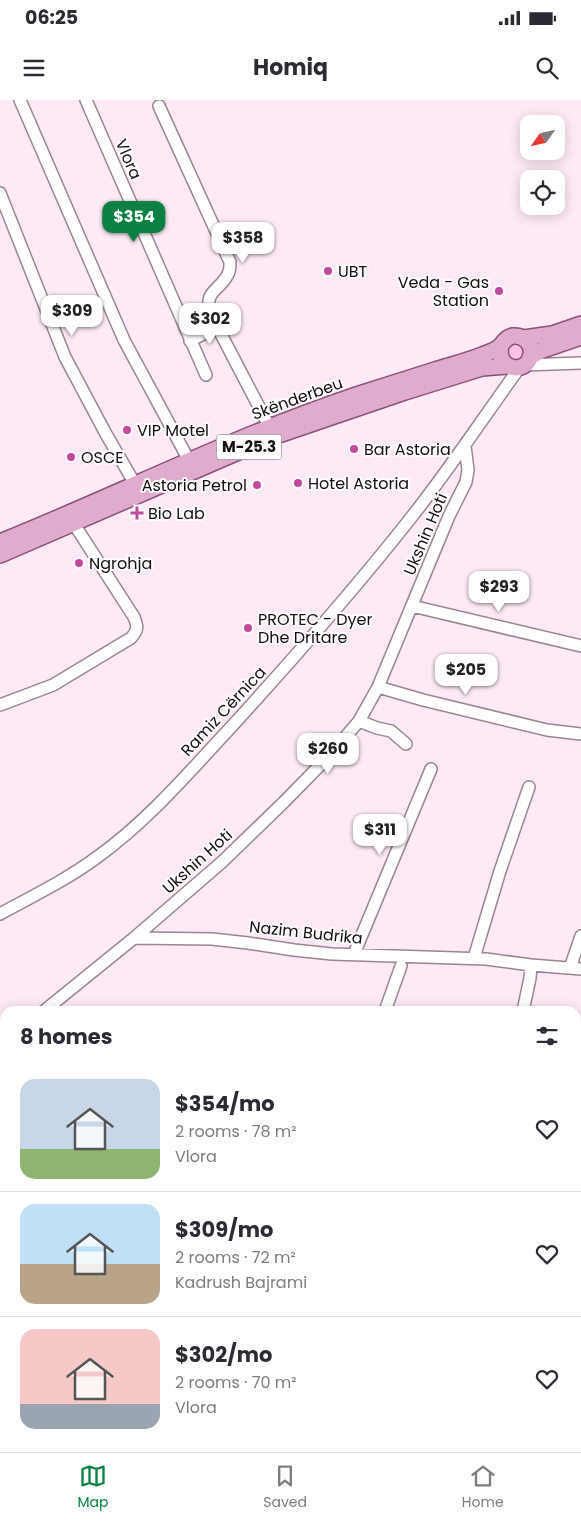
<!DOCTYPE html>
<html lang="en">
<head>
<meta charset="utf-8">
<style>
  body { margin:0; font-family:Poppins,sans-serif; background:#f2f2f3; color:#2b2b33; height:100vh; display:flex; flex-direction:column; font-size:19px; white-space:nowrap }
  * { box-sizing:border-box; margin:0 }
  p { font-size:16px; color:#7c7c81 }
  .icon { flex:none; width:28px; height:28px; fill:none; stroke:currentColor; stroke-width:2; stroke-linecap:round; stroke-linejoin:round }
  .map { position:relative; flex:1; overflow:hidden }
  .drawer { position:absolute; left:0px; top:906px; width:581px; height:446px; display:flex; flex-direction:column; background:#fff; border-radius:15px 15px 0 0; box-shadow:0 2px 12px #0003 }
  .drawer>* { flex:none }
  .needle { width:32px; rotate:236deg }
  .tools { position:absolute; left:520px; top:15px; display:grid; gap:10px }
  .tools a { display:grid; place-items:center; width:45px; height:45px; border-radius:10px; background:#fff; box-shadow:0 2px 12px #0003; font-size:25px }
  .price { position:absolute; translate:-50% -42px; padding:0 11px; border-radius:10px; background:#fff; color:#222; font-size:16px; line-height:32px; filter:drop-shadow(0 1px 2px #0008) }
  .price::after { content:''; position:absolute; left:50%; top:30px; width:15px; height:11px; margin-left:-8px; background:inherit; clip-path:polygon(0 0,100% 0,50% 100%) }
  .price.current { background:#0b8043; color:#fff }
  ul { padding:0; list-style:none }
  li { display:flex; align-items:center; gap:15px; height:125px; padding:0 20px }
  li+li { border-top:1px solid #e1e1e2 }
  li span { display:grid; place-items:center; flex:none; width:140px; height:100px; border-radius:15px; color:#555 }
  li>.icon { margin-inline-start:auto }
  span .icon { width:60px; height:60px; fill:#fffc; stroke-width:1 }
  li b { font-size:21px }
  h2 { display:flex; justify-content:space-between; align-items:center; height:60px; padding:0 20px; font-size:21px }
  .status { display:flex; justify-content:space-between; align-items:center; height:35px; padding:0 25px; background:#fff; direction:ltr }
  .status svg { height:14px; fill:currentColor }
  header { display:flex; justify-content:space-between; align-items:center; height:65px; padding:0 20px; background:#fff; font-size:22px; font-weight:700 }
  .menu { display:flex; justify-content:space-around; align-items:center; height:70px; border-top:1px solid #e1e1e2; background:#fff; font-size:14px; color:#7c7c81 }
  .menu a { display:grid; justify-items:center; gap:2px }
  .menu .current { color:#0b8043 }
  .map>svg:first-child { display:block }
  .green { fill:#fbc1e5 }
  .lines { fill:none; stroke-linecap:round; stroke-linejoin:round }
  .minor-casing { stroke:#988691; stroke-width:14 }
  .major-casing { stroke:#8a5177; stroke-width:18 }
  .minor { stroke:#fff; stroke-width:11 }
  .major { stroke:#dfacce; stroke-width:15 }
  .poi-dot { fill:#c1499e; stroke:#fefefe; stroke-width:2 }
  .labels { text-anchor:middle; stroke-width:4; stroke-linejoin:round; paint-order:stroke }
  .shield { fill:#fefefe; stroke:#5a5659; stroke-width:1 }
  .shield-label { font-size:15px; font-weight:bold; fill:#140e12 }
  .street-label { font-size:16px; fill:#140e12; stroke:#fefefe }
  .poi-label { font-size:16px; fill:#140e12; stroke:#fefefe; text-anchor:start }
</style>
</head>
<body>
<div class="status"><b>06:25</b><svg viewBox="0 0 49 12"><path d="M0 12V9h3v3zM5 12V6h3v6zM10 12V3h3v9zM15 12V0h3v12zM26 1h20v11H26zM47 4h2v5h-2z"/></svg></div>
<header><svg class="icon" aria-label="menu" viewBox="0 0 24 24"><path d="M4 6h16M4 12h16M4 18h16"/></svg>Homiq<svg class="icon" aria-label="search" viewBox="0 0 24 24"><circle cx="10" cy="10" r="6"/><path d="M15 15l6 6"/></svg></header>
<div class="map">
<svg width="581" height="1352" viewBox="0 0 581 1352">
  <rect width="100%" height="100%" fill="#feeaf6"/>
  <path class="green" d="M519 241 526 251 521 261 509 260 506 248 508 245Z
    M135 1348H175L174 1352H134Z"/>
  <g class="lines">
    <g class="minor-casing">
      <path id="minor" d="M20 0 124 240 185 353 187 360
        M86 0 206 275
        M159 6 230 162C230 166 230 171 228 174 220 191 204 190 210 213L269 326
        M0 93 65 257 106 334 135 384
        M190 241 218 226
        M524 265 581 263
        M412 506 581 546
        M378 587 423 600 547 630 581 634
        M0 605 53 585 131 538C138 530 138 527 134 517L74 424
        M359 621 377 628 391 631 406 644
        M0 814C33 796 66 780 96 758 148 721 190 671 233 625 294 558 354 490 410 419 449 370 483 318 520 267
        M134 838 212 839 248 843 294 850 332 854 486 859 531 865 581 869
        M354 854 431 669
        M474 858 500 771 529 687
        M570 868 581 836
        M44 911 134 838 222 762 284 702 330 655 359 621 378 587 449 416 466 382 468 370 465 346
        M385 911 401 866
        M523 911 530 878 531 865
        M576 941 581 926
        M0 946 5 942
        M0 993 5 994
        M0 1044 5 1034
        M576 1132 581 1117
        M576 1172 581 1173
        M0 1182 5 1185
        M311 1348 320 1352
        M94 1352 96 1348"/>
    </g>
    <g class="major-casing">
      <path id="major" d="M524 238 552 234 581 224
        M530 257 543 250 581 237
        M0 442C119 394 234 336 356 295 382 287 409 278 435 270 451 265 467 261 482 255 487 253 494 251 499 247 504 243 505 237 513 236 524 235 533 244 531 255 527 276 495 270 501 246
        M0 455 273 337 405 292 482 268 507 266"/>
    </g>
    <use href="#minor" class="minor"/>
    <use href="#major" class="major"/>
  </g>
  <g class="poi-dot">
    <circle cx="328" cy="171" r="5"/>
    <circle cx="499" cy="191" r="5"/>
    <circle cx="127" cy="330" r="5"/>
    <circle cx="354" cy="349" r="5"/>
    <circle cx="71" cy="357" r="5"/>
    <circle cx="298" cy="383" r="5"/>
    <circle cx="257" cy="385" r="5"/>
    <path d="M134.5 405.5h5v5h5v5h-5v5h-5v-5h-5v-5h5z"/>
    <circle cx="79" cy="463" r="5"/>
    <circle cx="248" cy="528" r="5"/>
  </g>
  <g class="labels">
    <rect class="shield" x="216.5" y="334.5" width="65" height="25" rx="4"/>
    <g class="shield-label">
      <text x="249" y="352">M-25.3</text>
    </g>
    <g class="street-label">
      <text transform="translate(129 59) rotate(67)" y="6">Vlora</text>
      <text transform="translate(297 298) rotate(-20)" y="6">Skënderbeu</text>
      <text transform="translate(425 434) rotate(-67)" y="6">Ukshin Hoti</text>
      <text transform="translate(223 611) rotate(-47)" y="6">Ramiz Cërnica</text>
      <text transform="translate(197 761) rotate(-42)" y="6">Ukshin Hoti</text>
      <text transform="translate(306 832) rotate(6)" y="6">Nazim Budrika</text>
    </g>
    <g class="poi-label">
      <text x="338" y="177">UBT</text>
      <text x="489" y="188" text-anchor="end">Veda - Gas<tspan x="489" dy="18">Station</tspan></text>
      <text x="137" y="336">VIP Motel</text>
      <text x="364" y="355">Bar Astoria</text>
      <text x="81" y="363">OSCE</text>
      <text x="308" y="389">Hotel Astoria</text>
      <text x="247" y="391" text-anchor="end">Astoria Petrol</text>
      <text x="148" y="419">Bio Lab</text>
      <text x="89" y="469">Ngrohja</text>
      <text x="258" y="525">PROTEC - Dyer<tspan x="258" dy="18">Dhe Dritare</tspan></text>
    </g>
  </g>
</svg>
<div class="tools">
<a><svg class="needle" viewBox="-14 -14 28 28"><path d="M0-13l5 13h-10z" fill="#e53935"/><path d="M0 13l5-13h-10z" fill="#7c7c81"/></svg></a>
<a><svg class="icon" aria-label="locate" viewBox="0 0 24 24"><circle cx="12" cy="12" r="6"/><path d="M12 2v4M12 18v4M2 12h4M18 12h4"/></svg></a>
</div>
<b class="price current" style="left:134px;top:143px">$354</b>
<b class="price" style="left:243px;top:164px">$358</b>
<b class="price" style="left:72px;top:237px">$309</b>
<b class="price" style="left:210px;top:245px">$302</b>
<b class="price" style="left:499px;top:513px">$293</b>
<b class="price" style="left:466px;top:596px">$205</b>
<b class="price" style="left:328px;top:675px">$260</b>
<b class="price" style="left:380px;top:756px">$311</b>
<section class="drawer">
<h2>8 homes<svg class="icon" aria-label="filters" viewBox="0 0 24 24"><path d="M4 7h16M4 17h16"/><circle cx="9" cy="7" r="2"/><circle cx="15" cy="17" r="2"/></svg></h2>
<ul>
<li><span style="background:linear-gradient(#c9d6e8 70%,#8fb573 0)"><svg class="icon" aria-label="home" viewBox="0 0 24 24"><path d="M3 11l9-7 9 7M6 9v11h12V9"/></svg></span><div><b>$354/mo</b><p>2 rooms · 78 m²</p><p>Vlora</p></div><svg class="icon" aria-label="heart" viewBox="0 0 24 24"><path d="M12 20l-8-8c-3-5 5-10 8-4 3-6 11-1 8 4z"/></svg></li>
<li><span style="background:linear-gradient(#bfe0f5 60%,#b9a48a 0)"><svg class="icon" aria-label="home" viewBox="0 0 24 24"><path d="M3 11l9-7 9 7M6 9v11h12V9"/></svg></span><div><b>$309/mo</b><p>2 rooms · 72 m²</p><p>Kadrush Bajrami</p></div><svg class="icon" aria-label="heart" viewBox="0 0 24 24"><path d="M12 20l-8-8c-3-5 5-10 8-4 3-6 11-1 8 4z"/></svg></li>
<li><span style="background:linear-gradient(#f6c9c9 75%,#9aa5b1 0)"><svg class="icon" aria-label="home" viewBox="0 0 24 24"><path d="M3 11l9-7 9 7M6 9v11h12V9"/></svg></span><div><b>$302/mo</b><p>2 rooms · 70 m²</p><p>Vlora</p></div><svg class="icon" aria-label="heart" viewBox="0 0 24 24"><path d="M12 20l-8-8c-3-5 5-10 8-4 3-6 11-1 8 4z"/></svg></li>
</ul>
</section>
</div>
<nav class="menu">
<a class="current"><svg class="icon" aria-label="map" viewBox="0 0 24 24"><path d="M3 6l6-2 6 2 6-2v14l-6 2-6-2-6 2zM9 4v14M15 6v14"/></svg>Map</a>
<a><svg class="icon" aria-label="saved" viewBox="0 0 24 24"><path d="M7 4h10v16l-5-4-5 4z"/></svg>Saved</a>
<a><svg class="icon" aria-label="home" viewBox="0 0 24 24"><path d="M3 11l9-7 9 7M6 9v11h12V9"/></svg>Home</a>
</nav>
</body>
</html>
